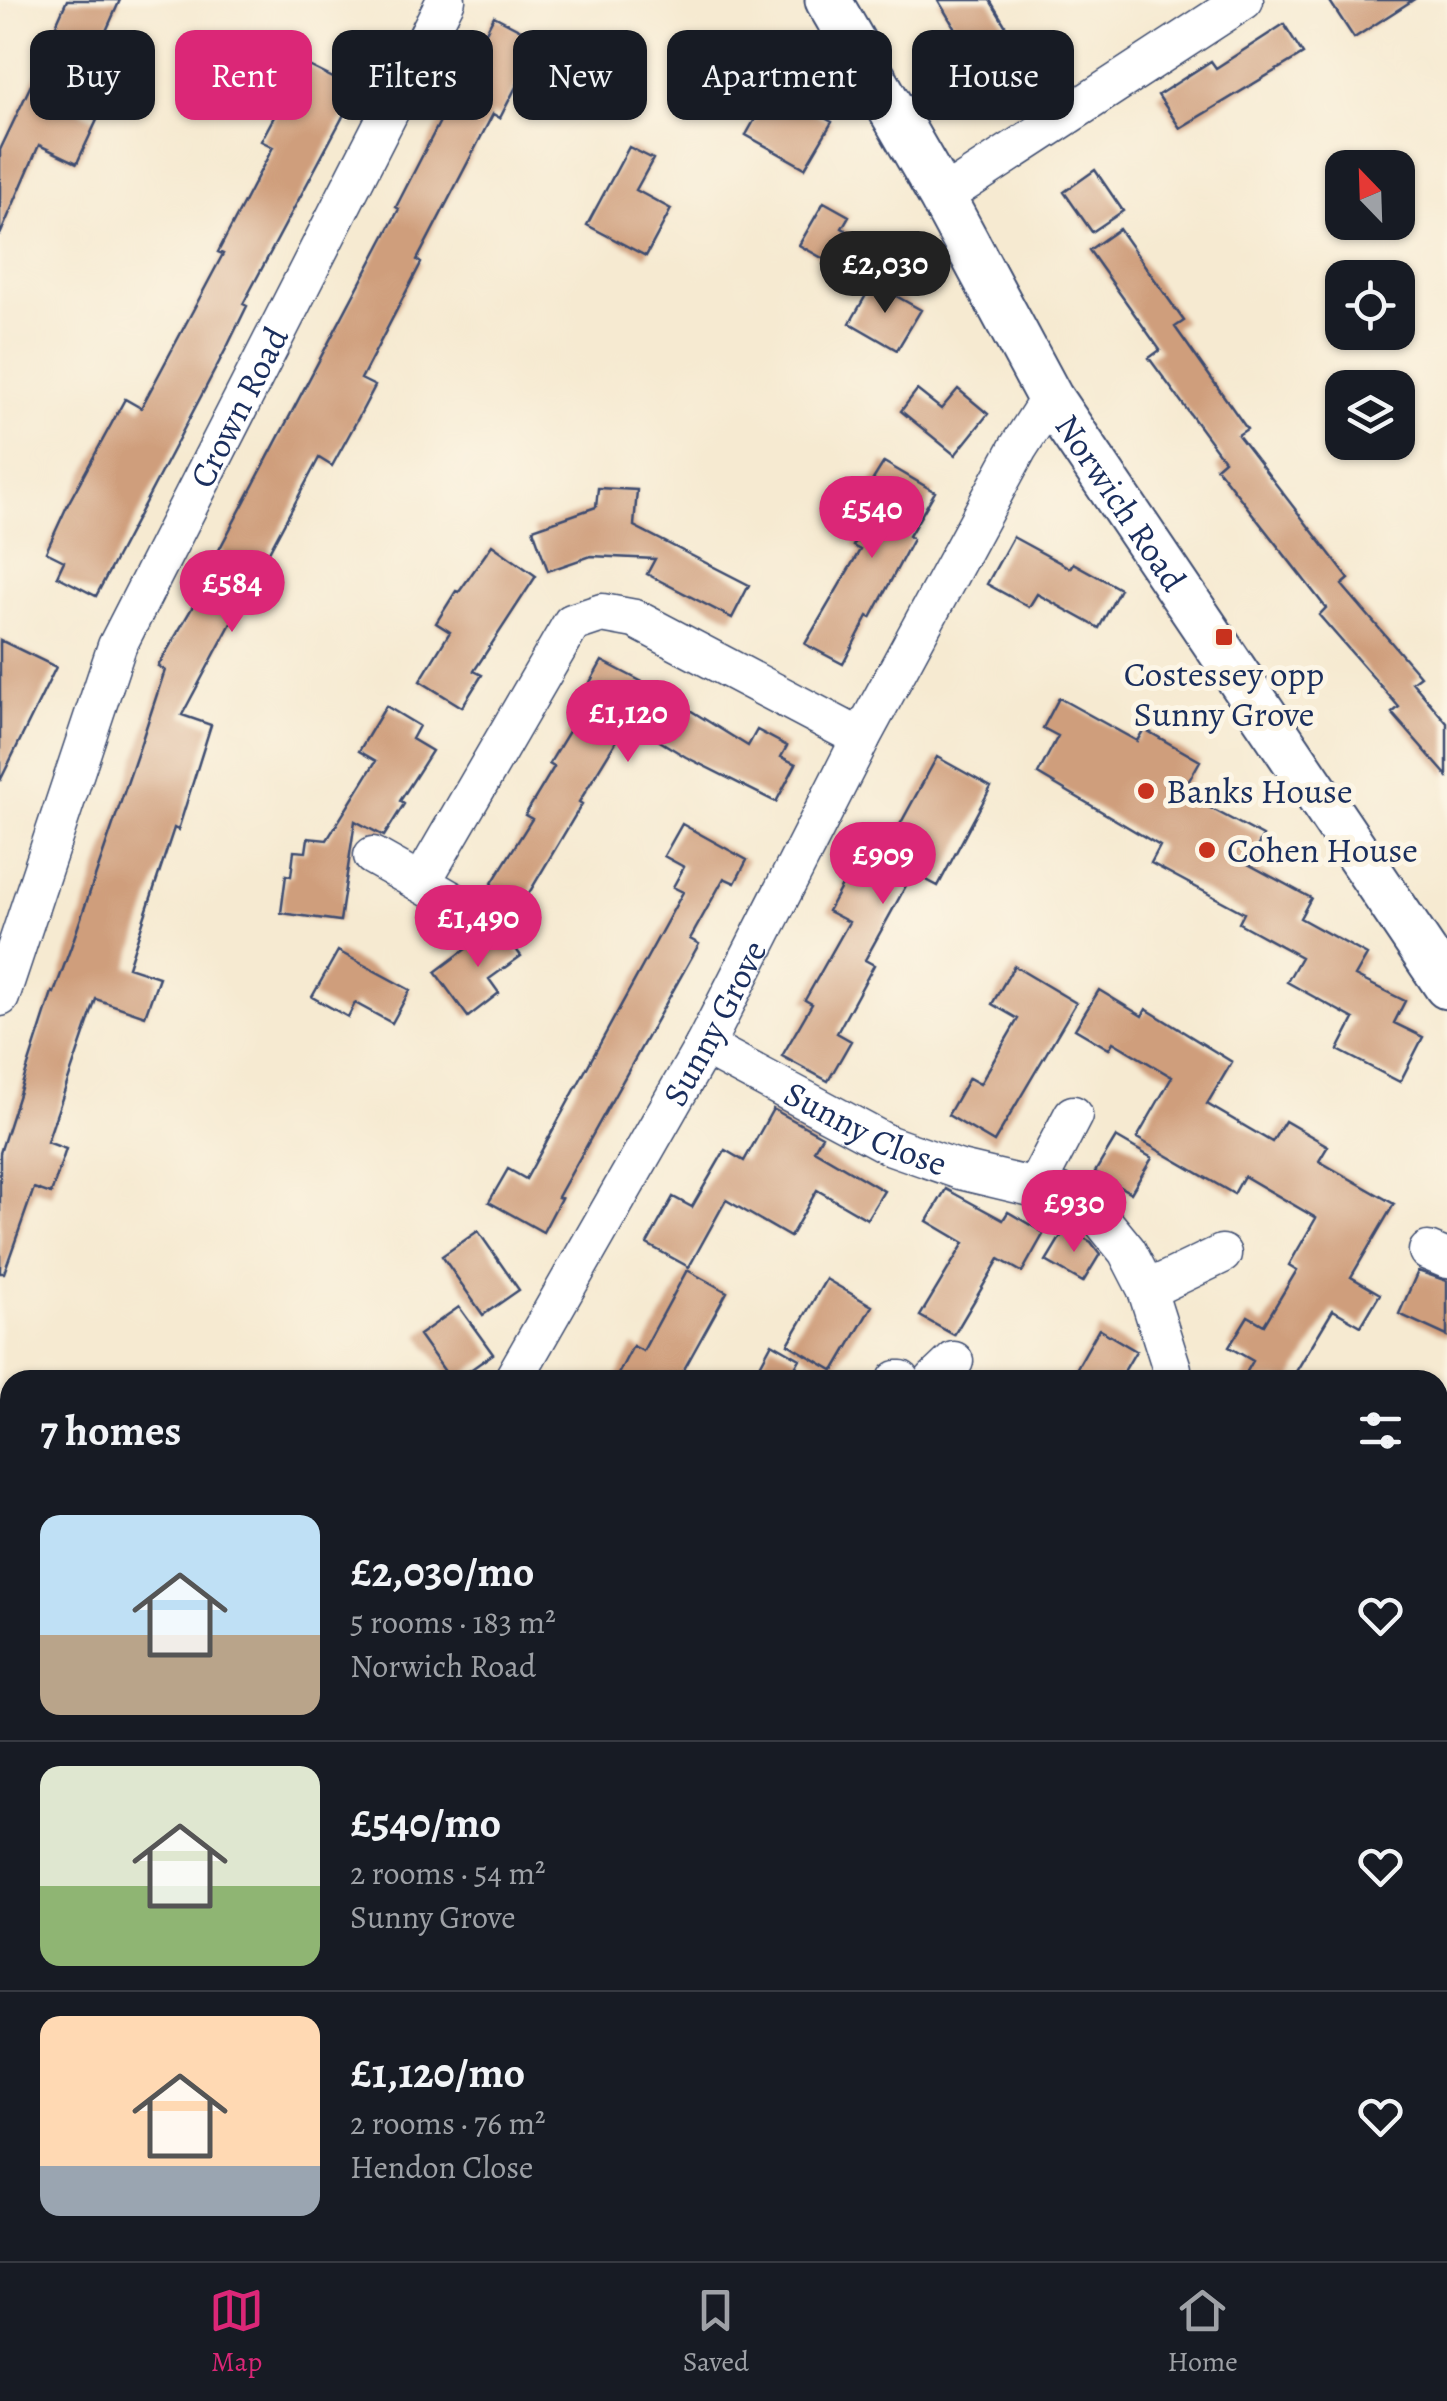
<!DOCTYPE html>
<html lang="en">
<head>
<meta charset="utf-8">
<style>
  body { margin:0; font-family:Alegreya,serif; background:#242831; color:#f1f3f6; height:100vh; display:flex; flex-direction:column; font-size:38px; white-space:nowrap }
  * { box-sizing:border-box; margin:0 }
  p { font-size:32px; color:#9ea1a6 }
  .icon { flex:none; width:55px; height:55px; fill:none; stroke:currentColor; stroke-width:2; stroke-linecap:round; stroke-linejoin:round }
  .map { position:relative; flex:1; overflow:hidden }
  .side { position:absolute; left:0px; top:1370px; width:1448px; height:892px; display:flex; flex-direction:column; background:#171b24; border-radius:30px 30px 0 0; box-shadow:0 2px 8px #0004 }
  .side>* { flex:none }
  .banner { position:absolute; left:30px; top:30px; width:1388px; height:90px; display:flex; gap:20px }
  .needle { width:65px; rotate:337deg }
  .tools { position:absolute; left:1325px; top:150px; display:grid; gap:20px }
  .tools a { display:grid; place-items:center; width:90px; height:90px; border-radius:20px; background:#171b24; box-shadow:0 2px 8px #0004; font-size:50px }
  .price { position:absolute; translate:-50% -85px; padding:0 22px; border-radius:35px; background:#db2777; color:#fff; font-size:32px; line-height:65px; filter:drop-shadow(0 2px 5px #0008) }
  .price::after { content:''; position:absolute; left:50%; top:60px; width:30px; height:22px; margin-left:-15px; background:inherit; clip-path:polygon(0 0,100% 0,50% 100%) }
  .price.selected { background:#222; color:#fff }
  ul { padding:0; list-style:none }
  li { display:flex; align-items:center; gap:30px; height:250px; padding:0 40px }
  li+li { border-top:2px solid #363941 }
  li span { display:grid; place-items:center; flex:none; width:280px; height:200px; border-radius:20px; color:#555 }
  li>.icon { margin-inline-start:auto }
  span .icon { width:120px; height:120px; fill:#fffc; stroke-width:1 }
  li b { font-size:42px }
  h2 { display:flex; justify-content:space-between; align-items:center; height:120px; padding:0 40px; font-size:42px }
  .chip { padding:0 35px; border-radius:20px; background:#171b24; box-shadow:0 2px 8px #0004; font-size:35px; line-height:90px }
  .chip.selected { background:#db2777; color:#fff }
  .menu { display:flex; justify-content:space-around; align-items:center; height:140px; border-top:2px solid #363941; background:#171b24; font-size:28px; color:#9ea1a6 }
  .menu a { display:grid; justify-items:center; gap:5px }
  .menu .selected { color:#db2777 }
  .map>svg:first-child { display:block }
  .building { fill:#cf9e7c }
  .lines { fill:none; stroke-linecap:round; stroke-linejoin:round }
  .minor-casing { stroke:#3c4b6f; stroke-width:41 }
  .tertiary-casing { stroke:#3c4b6f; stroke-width:49 }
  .minor { stroke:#fff; stroke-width:38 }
  .tertiary { stroke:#fff; stroke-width:45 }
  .poi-dot { fill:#c8321e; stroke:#fcf5e5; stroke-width:4 }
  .labels { text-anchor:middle; stroke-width:10; stroke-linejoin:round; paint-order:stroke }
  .street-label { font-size:35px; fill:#1b2f5e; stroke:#fcf5e5 }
  .poi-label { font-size:35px; fill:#1b2f5e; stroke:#fcf5e5; text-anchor:start }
</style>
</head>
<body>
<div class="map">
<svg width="1447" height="2261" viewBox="0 0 1447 2261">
  <rect width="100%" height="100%" fill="#fcf5e5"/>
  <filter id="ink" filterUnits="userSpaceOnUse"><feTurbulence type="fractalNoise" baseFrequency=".01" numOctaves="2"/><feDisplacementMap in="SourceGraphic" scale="20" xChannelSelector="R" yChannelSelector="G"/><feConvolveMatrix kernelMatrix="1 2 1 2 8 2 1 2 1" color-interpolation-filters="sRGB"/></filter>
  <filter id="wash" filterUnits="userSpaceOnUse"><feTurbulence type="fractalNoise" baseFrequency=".0048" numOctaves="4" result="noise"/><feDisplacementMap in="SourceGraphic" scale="40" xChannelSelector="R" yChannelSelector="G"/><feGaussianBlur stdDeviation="2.25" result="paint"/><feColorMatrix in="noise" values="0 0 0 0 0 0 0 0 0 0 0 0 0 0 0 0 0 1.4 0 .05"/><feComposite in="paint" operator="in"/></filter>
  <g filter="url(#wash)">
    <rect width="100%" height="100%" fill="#f6ead1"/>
    <g id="blocks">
      <path class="building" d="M67 0H120L89 69 97 73 79 111 97 120 77 163 39 145 0 235V150L58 28 55 27Z
        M938 0H990L1047 95 1017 112 994 74 985 79Z
        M1329 0H1413L1354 38Z
        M494 16 540 40 500 118 493 114 417 260 421 263 361 379 375 386 354 426 332 466 319 458 182 715 211 725 178 830 174 828 128 967 159 977 145 1016 96 999 47 1142 66 1149 51 1194 34 1188 4 1273H0V1153L52 992 54 993 71 947 140 746 165 670 158 666 224 553 219 550 399 209 396 207Z
        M1284 24 1303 54 1180 128 1158 95 1211 61 1216 68Z
        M303 63 357 90 243 304 247 306 228 345 96 596 57 576 64 561 46 552 68 504 125 399 141 408 223 254 218 252 273 147 261 141Z
        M772 89 832 122 805 168 746 135Z
        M629 147 653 159 636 190 671 209 646 256 587 225Z
        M1095 170 1123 211 1092 232 1064 192Z
        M824 202 849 216 842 228 858 237 840 268 799 245Z
        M1119 229 1184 321 1175 327 1247 429 1238 435 1349 579 1342 585 1420 676 1412 682 1447 723V776L1392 713 1399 707 1319 615 1326 608 1216 467 1224 460 1149 358 1160 350 1089 250Z
        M873 283 921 310 897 350 850 323Z
        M958 389 988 414 955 455 901 411 917 390 941 409Z
        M884 462 935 492 909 536 913 539 871 618 868 616 843 664 805 644 860 550 853 546 878 503 864 494Z
        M598 488 637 490 634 526 749 585 732 618 647 574 655 559 591 556 548 571 533 529 596 507Z
        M1013 537 1070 568 1073 563 1120 589 1099 628 1037 594 1029 607 987 584Z
        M492 545 536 576 474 671 482 675 462 707 420 681 450 632 436 623 456 591 459 592Z
        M0 640 56 667 0 781Z
        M602 661 656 689 748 746 757 730 787 746 781 757 796 764 776 802 686 757 628 722 579 802 582 804 519 910 487 891 532 819 525 815 554 767 549 764 585 705 579 702Z
        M1059 698 1137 741 1144 729 1200 761 1182 793 1263 836 1248 864 1311 898 1300 918 1367 955 1355 976 1405 1001 1394 1023 1423 1037 1400 1082 1338 1050 1354 1019 1287 982 1301 957 1239 923 1244 913 1151 863 1160 846 1038 774 1058 736 1043 728Z
        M386 706 419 726 412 739 432 751 400 801 404 804 384 836 355 821 340 921 281 913 286 875 291 876 294 851 306 852 308 838 327 840 376 761 359 751Z
        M937 757 991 787 938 886 913 873 865 960 874 965 837 1033 851 1041 828 1081 782 1056 812 1004 805 1000 849 922 828 911 855 862 874 872Z
        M682 824 747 860 735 883 724 878 690 939 699 944 558 1197 561 1198 543 1232 489 1202 508 1169 526 1179 683 892 673 887 684 867 664 856Z
        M498 925 521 956 489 979 499 993 468 1017 435 972Z
        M338 951 410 990 392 1023 355 1003 348 1017 312 997Z
        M1014 966 1076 1003 994 1142 948 1115 969 1078 980 1084 1018 1019 992 1004Z
        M1099 990 1142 1016 1146 1009 1232 1062 1207 1104 1272 1142 1285 1121 1328 1146 1319 1161 1394 1204 1351 1277 1380 1294 1361 1326 1333 1310 1291 1380H1242L1253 1361 1229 1347 1248 1316 1264 1325 1297 1270 1289 1265 1316 1218 1244 1176 1234 1194 1137 1138 1172 1077 1113 1042 1109 1049 1075 1029Z
        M773 1109 822 1136 814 1150 884 1191 867 1219 817 1190 790 1237 726 1200 689 1267 647 1244 673 1197 692 1207 725 1150 744 1161Z
        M1116 1137 1152 1158 1131 1193 1095 1172Z
        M946 1189 1003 1220 1008 1212 1044 1233 1022 1272 999 1259 954 1335 920 1316 964 1243 927 1221Z
        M1066 1228 1091 1242 1100 1254 1083 1282 1046 1261Z
        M478 1231 519 1290 483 1315 442 1256Z
        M687 1270 727 1292 682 1373 694 1380H615L633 1346 643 1351Z
        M1418 1271 1447 1281V1336L1399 1314Z
        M826 1279 872 1306 834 1371 788 1344Z
        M459 1307 493 1354 456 1380H451L419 1335Z
        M1099 1329 1136 1351 1119 1380H1070Z
        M772 1343 800 1359 788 1380H779L758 1369Z"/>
    </g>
  </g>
  <g filter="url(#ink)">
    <use href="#blocks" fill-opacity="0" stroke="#3c4b6f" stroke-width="2.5"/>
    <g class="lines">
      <g class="minor-casing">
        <g id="minor">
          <path d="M942 197 1244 0"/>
          <path d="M373 856 421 883"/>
          <path d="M473 913 421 883 572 623 602 613 635 619 861 738"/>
          <path id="s1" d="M0 997 117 646 446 0"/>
          <path id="s2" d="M704 1046 889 1145 960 1170 1061 1194 1096 1213 1127 1251 1147 1290 1172 1369 1173 1380"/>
          <path d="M1036 1186 1073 1115"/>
          <path d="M1428 1251 1447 1259"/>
          <path d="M1147 1290 1222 1254"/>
          <path id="s3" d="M513 1380 704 1046 861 738 1018 448 1050 398"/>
          <path d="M897 1380H901"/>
          <path d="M934 1380 954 1361"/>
          <path d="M1446 1897H1447"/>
          <path d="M0 1919 10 1918"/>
          <path d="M1438 2112 1447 2109"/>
          <path d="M977 2252 978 2261"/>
        </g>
      </g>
      <g class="tertiary-casing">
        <g id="tertiary">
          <path id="s4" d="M828 0 942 197 1050 398 1447 986"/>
        </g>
      </g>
      <use href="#minor" class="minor"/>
      <use href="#tertiary" class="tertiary"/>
    </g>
  </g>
  <g class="poi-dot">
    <rect x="1214" y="627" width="20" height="20" rx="5"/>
    <circle cx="1146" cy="791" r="10"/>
    <circle cx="1207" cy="850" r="10"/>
  </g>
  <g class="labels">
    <g class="street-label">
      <text dy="12" stroke="none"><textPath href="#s1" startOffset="638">Crown Road</textPath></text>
      <text dy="12" stroke="none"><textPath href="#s4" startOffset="582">Norwich Road</textPath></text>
      <text dy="12" stroke="none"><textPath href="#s3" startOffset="410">Sunny Grove</textPath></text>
      <text dy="12" stroke="none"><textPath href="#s2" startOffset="182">Sunny Close</textPath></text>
    </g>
    <g class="poi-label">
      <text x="1224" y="686" text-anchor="middle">Costessey opp<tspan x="1224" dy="40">Sunny Grove</tspan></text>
      <text x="1166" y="803">Banks House</text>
      <text x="1227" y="862">Cohen House</text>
    </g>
  </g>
</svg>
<div class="tools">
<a><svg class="needle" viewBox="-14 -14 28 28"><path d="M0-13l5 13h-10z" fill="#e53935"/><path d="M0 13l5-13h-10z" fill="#9ea1a6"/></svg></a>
<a><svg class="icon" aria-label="locate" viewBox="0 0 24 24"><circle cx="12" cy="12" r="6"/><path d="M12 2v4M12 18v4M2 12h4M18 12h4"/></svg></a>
<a><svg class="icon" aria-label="layers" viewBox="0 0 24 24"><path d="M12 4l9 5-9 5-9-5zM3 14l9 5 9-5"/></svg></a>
</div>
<b class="price selected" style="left:885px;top:316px">£2,030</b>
<b class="price" style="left:872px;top:561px">£540</b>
<b class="price" style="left:232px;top:635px">£584</b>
<b class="price" style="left:628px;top:765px">£1,120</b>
<b class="price" style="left:883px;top:907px">£909</b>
<b class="price" style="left:478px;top:970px">£1,490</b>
<b class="price" style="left:1074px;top:1255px">£930</b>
<div class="banner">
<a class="chip">Buy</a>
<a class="chip selected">Rent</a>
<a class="chip">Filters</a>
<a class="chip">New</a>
<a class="chip">Apartment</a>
<a class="chip">House</a>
</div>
<section class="side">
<h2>7 homes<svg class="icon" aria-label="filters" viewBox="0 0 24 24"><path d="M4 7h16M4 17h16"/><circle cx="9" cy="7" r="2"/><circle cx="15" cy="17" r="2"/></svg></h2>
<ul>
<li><span style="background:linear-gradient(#bfe0f5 60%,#b9a48a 0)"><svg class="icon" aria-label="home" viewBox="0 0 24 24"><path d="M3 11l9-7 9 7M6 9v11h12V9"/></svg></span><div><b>£2,030/mo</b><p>5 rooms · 183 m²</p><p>Norwich Road</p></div><svg class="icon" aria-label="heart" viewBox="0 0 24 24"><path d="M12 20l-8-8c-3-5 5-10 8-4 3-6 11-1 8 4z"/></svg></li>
<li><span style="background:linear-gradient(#dfe7d0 60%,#8fb573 0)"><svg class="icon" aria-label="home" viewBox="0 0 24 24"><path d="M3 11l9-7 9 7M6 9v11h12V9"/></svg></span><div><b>£540/mo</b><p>2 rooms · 54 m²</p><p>Sunny Grove</p></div><svg class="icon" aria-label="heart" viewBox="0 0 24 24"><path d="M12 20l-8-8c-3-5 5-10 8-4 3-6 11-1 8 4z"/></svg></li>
<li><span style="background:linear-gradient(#ffd9b3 75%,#9aa5b1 0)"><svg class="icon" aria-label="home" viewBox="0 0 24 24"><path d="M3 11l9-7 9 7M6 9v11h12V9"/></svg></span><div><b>£1,120/mo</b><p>2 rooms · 76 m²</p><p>Hendon Close</p></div><svg class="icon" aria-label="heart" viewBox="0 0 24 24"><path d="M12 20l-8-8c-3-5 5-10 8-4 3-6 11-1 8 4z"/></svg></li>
</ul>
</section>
</div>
<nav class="menu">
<a class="selected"><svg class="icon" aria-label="map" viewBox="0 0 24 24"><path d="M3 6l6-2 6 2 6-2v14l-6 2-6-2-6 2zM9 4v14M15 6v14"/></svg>Map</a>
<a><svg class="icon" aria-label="saved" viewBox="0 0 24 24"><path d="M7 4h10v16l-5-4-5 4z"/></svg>Saved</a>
<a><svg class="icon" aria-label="home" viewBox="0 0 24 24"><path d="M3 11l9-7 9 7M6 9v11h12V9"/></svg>Home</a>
</nav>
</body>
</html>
